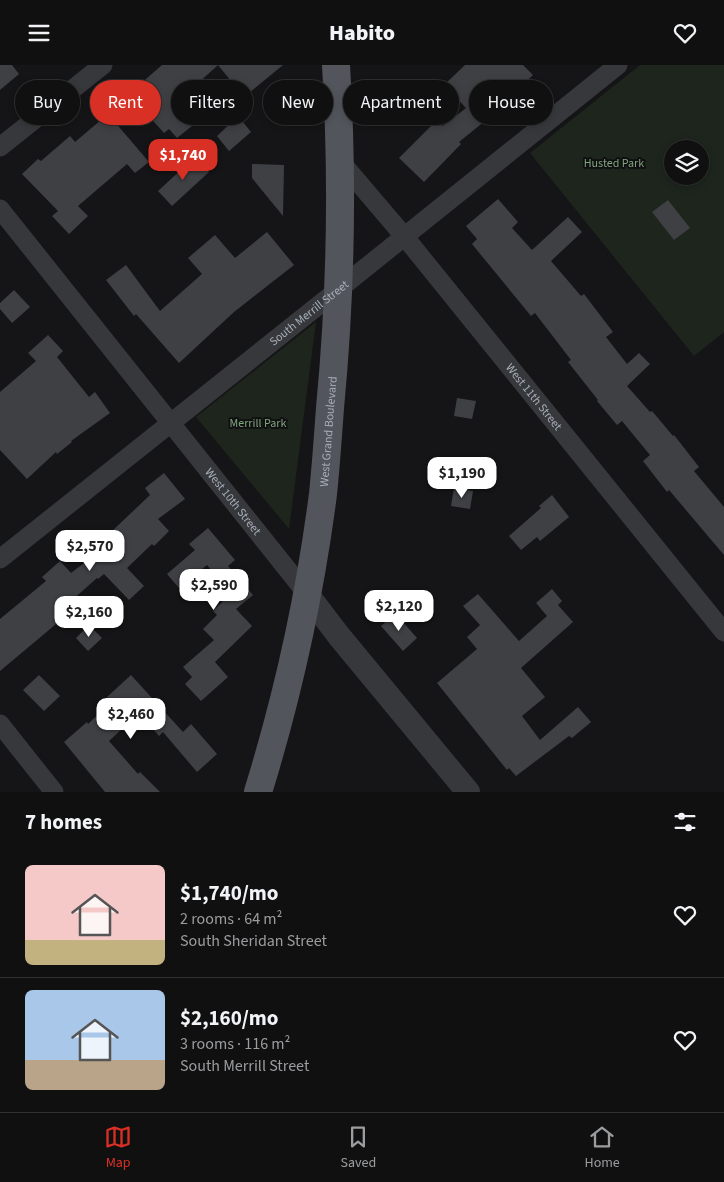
<!DOCTYPE html>
<html lang="en">
<head>
<meta charset="utf-8">
<style>
  body { margin:0; font-family:"Source Sans 3",sans-serif; background:#19191a; color:#f1f3f6; height:100vh; display:flex; flex-direction:column; font-size:19px; white-space:nowrap }
  * { box-sizing:border-box; margin:0 }
  p { font-size:16px; color:#9c9d9f }
  .icon { flex:none; width:28px; height:28px; fill:none; stroke:currentColor; stroke-width:2; stroke-linecap:round; stroke-linejoin:round }
  .map { position:relative; height:727px; overflow:hidden }
  .details { display:flex; flex-direction:column; background:#101011; flex:1 }
  .details>* { flex:none }
  .hud { position:absolute; left:15px; top:15px; width:695px; height:45px; display:flex; gap:10px }
  .fabs { position:absolute; left:664px; top:75px; display:grid; gap:10px }
  .fabs a { display:grid; place-items:center; width:45px; height:45px; border-radius:50%; background:#101011; box-shadow:0 2px 8px #0003,0 0 0 1px #303031; font-size:25px }
  .price { position:absolute; translate:-50% -42px; padding:0 11px; border-radius:10px; background:#fff; color:#222; font-size:16px; line-height:32px; filter:drop-shadow(0 1px 2px #0008) }
  .price::after { content:''; position:absolute; left:50%; top:30px; width:15px; height:11px; margin-left:-8px; background:inherit; clip-path:polygon(0 0,100% 0,50% 100%) }
  .price.active { background:#d93025; color:#fff }
  ul { padding:0; list-style:none }
  li { display:flex; align-items:center; gap:15px; height:125px; padding:0 25px }
  li+li { border-top:1px solid #303031 }
  li span { display:grid; place-items:center; flex:none; width:140px; height:100px; border-radius:8px; color:#555 }
  li>.icon { margin-inline-start:auto }
  span .icon { width:60px; height:60px; fill:#fffc; stroke-width:1 }
  li b { font-size:21px }
  h2 { display:flex; justify-content:space-between; align-items:center; height:60px; padding:0 25px; font-size:21px }
  .tag { padding:0 18px; border-radius:22px; background:#101011; box-shadow:0 2px 8px #0003,0 0 0 1px #303031; font-size:18px; line-height:45px }
  .tag.active { background:#d93025; color:#fff }
  header { display:flex; justify-content:space-between; align-items:center; height:65px; padding:0 25px; background:#101011; font-size:22px; font-weight:800 }
  .menu { display:flex; justify-content:space-around; align-items:center; height:70px; border-top:1px solid #303031; background:#101011; font-size:14px; color:#9c9d9f }
  .menu a { display:grid; justify-items:center; gap:2px }
  .menu .active { color:#d93025 }
  .map>svg:first-child { display:block }
  .green { fill:#1d251d; fill-rule:evenodd }
  .building { fill:#3f4044 }
  .lines { fill:none; stroke-linecap:round; stroke-linejoin:round }
  .minor { stroke:#36383c; stroke-width:19 }
  .tertiary { stroke:#36383c; stroke-width:24 }
  .primary { stroke:#52555b; stroke-width:28 }
  .labels { text-anchor:middle; stroke-width:4; stroke-linejoin:round; paint-order:stroke }
  .park-label { font-size:12px; fill:#80a47c; stroke:#101012 }
  .street-label { font-size:12px; fill:#a6aeb8; stroke:#101012 }
</style>
</head>
<body>
<header><svg class="icon" aria-label="menu" viewBox="0 0 24 24"><path d="M4 6h16M4 12h16M4 18h16"/></svg>Habito<svg class="icon" aria-label="heart" viewBox="0 0 24 24"><path d="M12 20l-8-8c-3-5 5-10 8-4 3-6 11-1 8 4z"/></svg></header>
<div class="map">
<svg width="724" height="727" viewBox="0 0 724 727">
  <rect width="100%" height="100%" fill="#151517"/>
  <path class="green" d="M640 0H724V267L694 291 530 88ZM672 84H700V111H672Z
    M316 257 289 464 196 352Z"/>
  <path class="building" d="M0 0H12L19 9 0 25Z
    M162 0H283L244 32 218 0 174 40 192 61 177 73 169 64 164 68 129 29Z
    M465 0H523L533 10 480 60 459 77 461 79 424 117 399 93 437 55 443 61 466 43 444 20Z
    M108 49 149 97 135 108 127 99 78 141 88 151 69 169 52 151 58 146 22 109 38 94 41 96 70 71 75 77Z
    M238 51 251 67 229 86 217 71Z
    M195 92 209 107 172 141 158 126Z
    M252 99 284 100 283 151 252 113Z
    M498 134 518 157 512 163 532 185 568 152 582 167 551 196 581 231 584 229 613 267 606 272 627 299 639 288 650 299 627 321 650 347 652 346 673 371 674 370 699 402 694 406 724 442V490L669 425 667 427 643 396 650 390 622 356 617 360 597 336 598 335 568 297 571 295 535 248 531 251 472 179 477 174 466 161Z
    M668 135 690 163 674 175 652 147Z
    M267 167 294 200 234 247 179 298 136 249 134 251 106 215 126 200 160 246 202 209 188 193 215 170 235 193Z
    M14 225 30 242 12 258 0 244V238Z
    M48 270 63 286 57 292 89 332 95 327 110 348 71 376 72 377 57 389 56 387 27 414 0 385V327L36 296 28 288Z
    M457 333 476 336 472 354 454 351Z
    M164 408 185 434 158 454 169 466 154 481 152 479 127 503 144 521 129 535 104 509 98 514 97 513 71 536 76 541 74 544 0 606V554L46 516 42 512 60 496 71 508 92 492 86 484 110 466 111 467 150 430 145 423Z
    M454 423 473 426 470 444 451 441Z
    M552 430 569 452 540 476 537 472 521 485 509 471 541 443 539 441Z
    M208 463 235 495 228 501 253 530 236 544 252 561 215 597 228 612 201 636 185 619 192 612 183 602 214 575 203 564 217 550 213 546 228 531 227 530 230 527 207 500 179 523 167 509 195 485 189 479Z
    M552 524 562 536 558 540 573 557 521 603 545 632 522 651 540 675 578 642 591 657 572 673 569 671 516 711 509 703 507 705 437 618 477 584 467 572 480 560 463 541 478 529 519 576 547 551 536 538Z
    M395 548 417 573 403 586 381 561Z
    M89 560 102 573 88 586 76 573Z
    M39 610 60 631 44 646 23 625Z
    M131 610 183 667 191 659 217 689 197 707 163 667 159 671 139 648 109 676 138 709 140 707 160 727H105L64 677 87 657 88 659 111 637 107 632Z"/>
  <g class="lines">
    <g class="minor">
      <path d="M0 82 103 0"/>
      <path id="s1" d="M341 97 404 171 724 567"/>
      <path id="s2" d="M0 144 307 529"/>
      <path id="s3" d="M0 494 339 224 618 0"/>
      <path d="M0 659 54 727"/>
    </g>
    <path class="tertiary" d="M307 529 339 571 468 727"/>
    <path class="primary" id="s4" d="M258 727C288 630 310 530 323 429 326 400 328 371 330 343 341 228 343 115 336 0"/>
  </g>
  <g class="labels">
    <g class="park-label">
      <text x="614" y="102">Husted Park</text>
      <text x="258" y="362">Merrill Park</text>
    </g>
    <g class="street-label">
      <text dy="4" stroke="none"><textPath href="#s3" startOffset="395">South Merrill Street</textPath></text>
      <text dy="4" stroke="none"><textPath href="#s1" startOffset="304">West 11th Street</textPath></text>
      <text dy="4" stroke="none"><textPath href="#s4" startOffset="368">West Grand Boulevard</textPath></text>
      <text dy="4" stroke="none"><textPath href="#s2" startOffset="374">West 10th Street</textPath></text>
    </g>
  </g>
</svg>
<div class="fabs">
<a><svg class="icon" aria-label="layers" viewBox="0 0 24 24"><path d="M12 4l9 5-9 5-9-5zM3 14l9 5 9-5"/></svg></a>
</div>
<b class="price active" style="left:183px;top:116px">$1,740</b>
<b class="price" style="left:462px;top:434px">$1,190</b>
<b class="price" style="left:90px;top:507px">$2,570</b>
<b class="price" style="left:214px;top:546px">$2,590</b>
<b class="price" style="left:399px;top:567px">$2,120</b>
<b class="price" style="left:89px;top:573px">$2,160</b>
<b class="price" style="left:131px;top:675px">$2,460</b>
<div class="hud">
<a class="tag">Buy</a>
<a class="tag active">Rent</a>
<a class="tag">Filters</a>
<a class="tag">New</a>
<a class="tag">Apartment</a>
<a class="tag">House</a>
</div>
</div>
<section class="details">
<h2>7 homes<svg class="icon" aria-label="filters" viewBox="0 0 24 24"><path d="M4 7h16M4 17h16"/><circle cx="9" cy="7" r="2"/><circle cx="15" cy="17" r="2"/></svg></h2>
<ul>
<li><span style="background:linear-gradient(#f6c9c9 75%,#c2b280 0)"><svg class="icon" aria-label="home" viewBox="0 0 24 24"><path d="M3 11l9-7 9 7M6 9v11h12V9"/></svg></span><div><b>$1,740/mo</b><p>2 rooms · 64 m²</p><p>South Sheridan Street</p></div><svg class="icon" aria-label="heart" viewBox="0 0 24 24"><path d="M12 20l-8-8c-3-5 5-10 8-4 3-6 11-1 8 4z"/></svg></li>
<li><span style="background:linear-gradient(#a9c7e8 70%,#b9a48a 0)"><svg class="icon" aria-label="home" viewBox="0 0 24 24"><path d="M3 11l9-7 9 7M6 9v11h12V9"/></svg></span><div><b>$2,160/mo</b><p>3 rooms · 116 m²</p><p>South Merrill Street</p></div><svg class="icon" aria-label="heart" viewBox="0 0 24 24"><path d="M12 20l-8-8c-3-5 5-10 8-4 3-6 11-1 8 4z"/></svg></li>
</ul>
</section>
<nav class="menu">
<a class="active"><svg class="icon" aria-label="map" viewBox="0 0 24 24"><path d="M3 6l6-2 6 2 6-2v14l-6 2-6-2-6 2zM9 4v14M15 6v14"/></svg>Map</a>
<a><svg class="icon" aria-label="saved" viewBox="0 0 24 24"><path d="M7 4h10v16l-5-4-5 4z"/></svg>Saved</a>
<a><svg class="icon" aria-label="home" viewBox="0 0 24 24"><path d="M3 11l9-7 9 7M6 9v11h12V9"/></svg>Home</a>
</nav>
</body>
</html>
